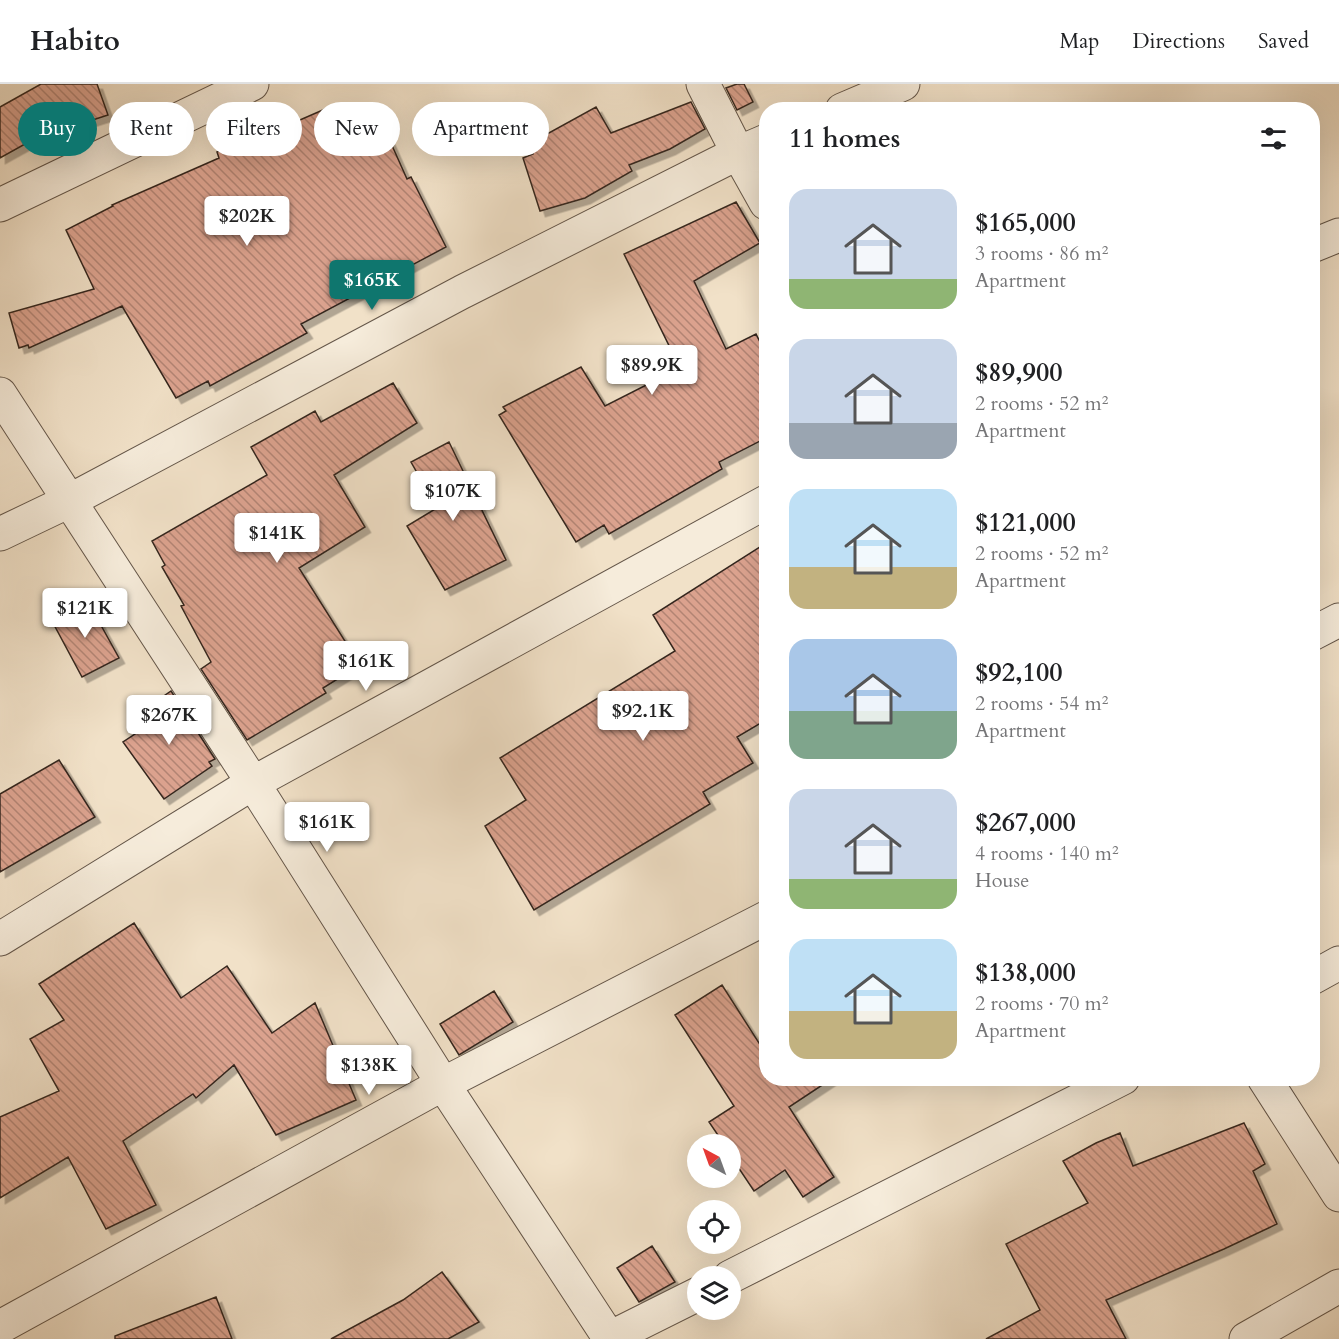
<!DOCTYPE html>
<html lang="en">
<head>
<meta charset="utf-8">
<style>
  body { margin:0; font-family:Cardo,serif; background:#f6f6f6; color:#202124; height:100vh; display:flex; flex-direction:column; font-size:22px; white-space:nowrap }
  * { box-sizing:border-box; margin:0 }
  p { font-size:20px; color:#757577 }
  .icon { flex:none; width:33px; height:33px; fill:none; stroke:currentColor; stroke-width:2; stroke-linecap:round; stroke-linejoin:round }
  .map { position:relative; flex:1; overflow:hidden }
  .drawer { position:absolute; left:759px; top:18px; width:561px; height:984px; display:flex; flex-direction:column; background:#fff; border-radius:24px; box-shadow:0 6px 24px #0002 }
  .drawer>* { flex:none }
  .top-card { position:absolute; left:18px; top:18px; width:570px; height:54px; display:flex; gap:12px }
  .needle { width:39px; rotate:319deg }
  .fabs { position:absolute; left:687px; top:1050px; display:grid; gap:12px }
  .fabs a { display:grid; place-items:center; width:54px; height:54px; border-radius:50%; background:#fff; box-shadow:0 6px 24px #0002; font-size:30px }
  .price { position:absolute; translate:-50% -51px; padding:0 14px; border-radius:6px; background:#fff; color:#222; font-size:20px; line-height:39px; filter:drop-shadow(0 2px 3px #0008) }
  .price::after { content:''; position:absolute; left:50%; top:36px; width:18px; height:14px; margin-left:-9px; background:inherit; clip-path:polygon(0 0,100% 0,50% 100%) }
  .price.active { background:#0f766e; color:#fff }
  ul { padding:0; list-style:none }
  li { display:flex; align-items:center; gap:18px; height:150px; padding:0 30px }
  li span { display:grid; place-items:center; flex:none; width:168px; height:120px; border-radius:18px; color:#555 }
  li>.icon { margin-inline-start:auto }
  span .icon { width:72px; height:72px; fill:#fffc; stroke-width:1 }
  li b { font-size:26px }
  h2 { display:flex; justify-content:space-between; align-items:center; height:72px; padding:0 30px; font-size:26px }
  .chip { padding:0 21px; border-radius:27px; background:#fff; box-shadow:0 6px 24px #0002; font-size:21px; line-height:54px }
  .chip.active { background:#0f766e; color:#fff }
  header { display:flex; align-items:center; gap:36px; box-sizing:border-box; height:84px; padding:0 30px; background:#fff; border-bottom:2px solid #e0e0e0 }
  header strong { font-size:28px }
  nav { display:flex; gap:33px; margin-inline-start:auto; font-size:21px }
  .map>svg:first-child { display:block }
  .building { fill:url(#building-back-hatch); stroke:#35271f; stroke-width:1.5; filter:url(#shadow) }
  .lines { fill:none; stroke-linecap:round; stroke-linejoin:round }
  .street-casing { stroke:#645649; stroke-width:35 }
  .street { stroke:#f6ecdb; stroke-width:33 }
</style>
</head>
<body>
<header>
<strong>Habito</strong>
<nav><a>Map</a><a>Directions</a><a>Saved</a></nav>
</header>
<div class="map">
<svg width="1339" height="1255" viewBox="0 0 1339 1255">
  <defs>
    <pattern id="building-back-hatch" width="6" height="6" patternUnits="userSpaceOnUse" patternTransform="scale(1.5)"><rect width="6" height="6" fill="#dba28e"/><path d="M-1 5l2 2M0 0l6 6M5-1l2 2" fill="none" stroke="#b28473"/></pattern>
    <filter id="shadow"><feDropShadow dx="5.5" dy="5.5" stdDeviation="0" flood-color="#0004"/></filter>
  </defs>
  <rect width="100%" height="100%" fill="#f1e1c8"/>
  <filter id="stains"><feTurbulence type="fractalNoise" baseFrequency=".00333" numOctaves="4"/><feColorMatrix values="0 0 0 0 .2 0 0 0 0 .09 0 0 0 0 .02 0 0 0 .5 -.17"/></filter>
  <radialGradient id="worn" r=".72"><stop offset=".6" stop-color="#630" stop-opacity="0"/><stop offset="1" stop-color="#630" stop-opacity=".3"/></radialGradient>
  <path class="building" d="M41 0H97L108 31 34 55 0 74V23Z
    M737 0H744L753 18 737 26 726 4Z
    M691 18 705 45 670 65 629 81 632 87 585 114 540 127 523 74 533 70 527 61 596 23 611 49Z
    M373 19 407 95 411 93 446 163 301 240 307 249 210 302 208 297 176 314 122 222 29 264 28 261 19 264 9 229 94 205 66 146 113 122 112 121 219 74 217 68 235 60 232 56 271 35 277 46 325 25 330 38Z
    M736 118 760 159 694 197 726 265 756 250 766 270V354L719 378 722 385 609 450 604 441 576 458 499 331 506 327 503 323 581 283 605 322 680 284 624 170Z
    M393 299 417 339 334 391 365 443 299 484 360 581 323 604 326 609 247 656 201 585 211 578 181 522 184 521 162 483 165 481 152 457 267 391 251 363 315 327 321 338Z
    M449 358 506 476 445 506 407 442 437 424 411 378Z
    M766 459V636L737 653 753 679 703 708 710 720 534 826 485 742 526 716 500 674 675 567 653 531Z
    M87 516 119 574 82 593 52 537Z
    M171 607 215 675 209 678 212 682 164 715 123 658 144 644 135 632Z
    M59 676 95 733 0 788V710Z
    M134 839 181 914 227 882 272 949 315 919 356 1016 276 1051 234 981 196 1014 193 1010 123 1057 156 1121 106 1145 68 1073 0 1114V1033L59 1007 30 955 64 936 39 900Z
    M722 901 766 970V994H833L789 1023 834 1093 803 1113 785 1086 754 1107 730 1071V1060H724L709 1038 734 1022 675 931Z
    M494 907 513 938 459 971 440 940Z
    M1244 1039 1265 1080 1253 1087 1277 1140 1224 1165 1106 1216 1126 1255H986L1040 1226 1006 1160 1088 1119 1063 1077 1096 1059 1120 1049 1133 1082Z
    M652 1162 675 1198 639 1218 617 1184Z
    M442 1188 479 1238 448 1255H331L403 1216Z
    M216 1213 232 1255H115V1252Z"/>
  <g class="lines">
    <g class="street-casing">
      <path id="street" d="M703 0 738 69 766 119
        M842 26 903 0
        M0 121 252 0
        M1312 162 1339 151
        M0 310 253 699 443 1000 610 1255
        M0 450 69 417 462 208 738 69 766 57
        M1312 550 1339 536
        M0 855 253 699 766 418
        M1312 894 1339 879
        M1264 994 1339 1111
        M730 1193 1123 994
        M0 1243 443 1000 766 834
        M608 1255 698 1210
        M1246 1255 1339 1202"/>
    </g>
    <use href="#street" class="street"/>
  </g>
  <rect width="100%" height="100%" filter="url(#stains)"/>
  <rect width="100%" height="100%" fill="url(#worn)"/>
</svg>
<div class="fabs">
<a><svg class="needle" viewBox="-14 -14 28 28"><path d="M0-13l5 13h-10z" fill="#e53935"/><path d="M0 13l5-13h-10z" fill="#757577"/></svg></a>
<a><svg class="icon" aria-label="locate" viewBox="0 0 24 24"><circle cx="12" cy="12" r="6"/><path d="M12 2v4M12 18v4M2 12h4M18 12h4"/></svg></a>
<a><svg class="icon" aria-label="layers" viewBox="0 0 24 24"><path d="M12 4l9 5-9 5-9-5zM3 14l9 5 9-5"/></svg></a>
</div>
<b class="price" style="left:247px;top:163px">$202K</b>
<b class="price active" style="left:372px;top:227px">$165K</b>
<b class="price" style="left:652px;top:312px">$89.9K</b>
<b class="price" style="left:453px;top:438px">$107K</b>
<b class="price" style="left:277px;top:480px">$141K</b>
<b class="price" style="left:85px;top:555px">$121K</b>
<b class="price" style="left:366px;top:608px">$161K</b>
<b class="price" style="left:643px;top:658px">$92.1K</b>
<b class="price" style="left:169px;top:662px">$267K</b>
<b class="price" style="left:327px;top:769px">$161K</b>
<b class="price" style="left:369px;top:1012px">$138K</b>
<div class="top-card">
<a class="chip active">Buy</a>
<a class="chip">Rent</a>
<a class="chip">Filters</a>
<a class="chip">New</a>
<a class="chip">Apartment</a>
</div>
<section class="drawer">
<h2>11 homes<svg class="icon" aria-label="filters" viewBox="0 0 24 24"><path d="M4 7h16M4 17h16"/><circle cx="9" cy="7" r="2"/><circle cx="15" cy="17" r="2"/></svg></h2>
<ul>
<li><span style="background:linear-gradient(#c9d6e8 75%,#8fb573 0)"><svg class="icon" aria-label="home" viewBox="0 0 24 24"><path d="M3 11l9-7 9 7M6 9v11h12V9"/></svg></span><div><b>$165,000</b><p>3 rooms · 86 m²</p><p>Apartment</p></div></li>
<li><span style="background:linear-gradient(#c9d6e8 70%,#9aa5b1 0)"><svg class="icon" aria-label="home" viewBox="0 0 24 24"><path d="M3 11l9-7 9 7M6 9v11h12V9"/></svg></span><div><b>$89,900</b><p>2 rooms · 52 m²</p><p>Apartment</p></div></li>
<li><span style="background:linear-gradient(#bfe0f5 65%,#c2b280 0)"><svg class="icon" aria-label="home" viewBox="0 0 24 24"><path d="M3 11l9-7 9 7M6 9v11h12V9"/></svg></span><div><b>$121,000</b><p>2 rooms · 52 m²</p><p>Apartment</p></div></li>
<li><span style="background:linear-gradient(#a9c7e8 60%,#7fa58c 0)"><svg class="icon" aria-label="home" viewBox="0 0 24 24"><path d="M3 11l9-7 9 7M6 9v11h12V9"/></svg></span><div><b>$92,100</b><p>2 rooms · 54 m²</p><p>Apartment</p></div></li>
<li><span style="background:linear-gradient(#c9d6e8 75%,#8fb573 0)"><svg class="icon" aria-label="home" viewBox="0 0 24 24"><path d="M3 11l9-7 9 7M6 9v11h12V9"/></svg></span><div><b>$267,000</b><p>4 rooms · 140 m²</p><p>House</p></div></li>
<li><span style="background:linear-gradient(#bfe0f5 60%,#c2b280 0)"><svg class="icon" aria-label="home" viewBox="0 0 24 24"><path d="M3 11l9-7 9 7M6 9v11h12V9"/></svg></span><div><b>$138,000</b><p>2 rooms · 70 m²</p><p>Apartment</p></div></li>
</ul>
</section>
</div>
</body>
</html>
